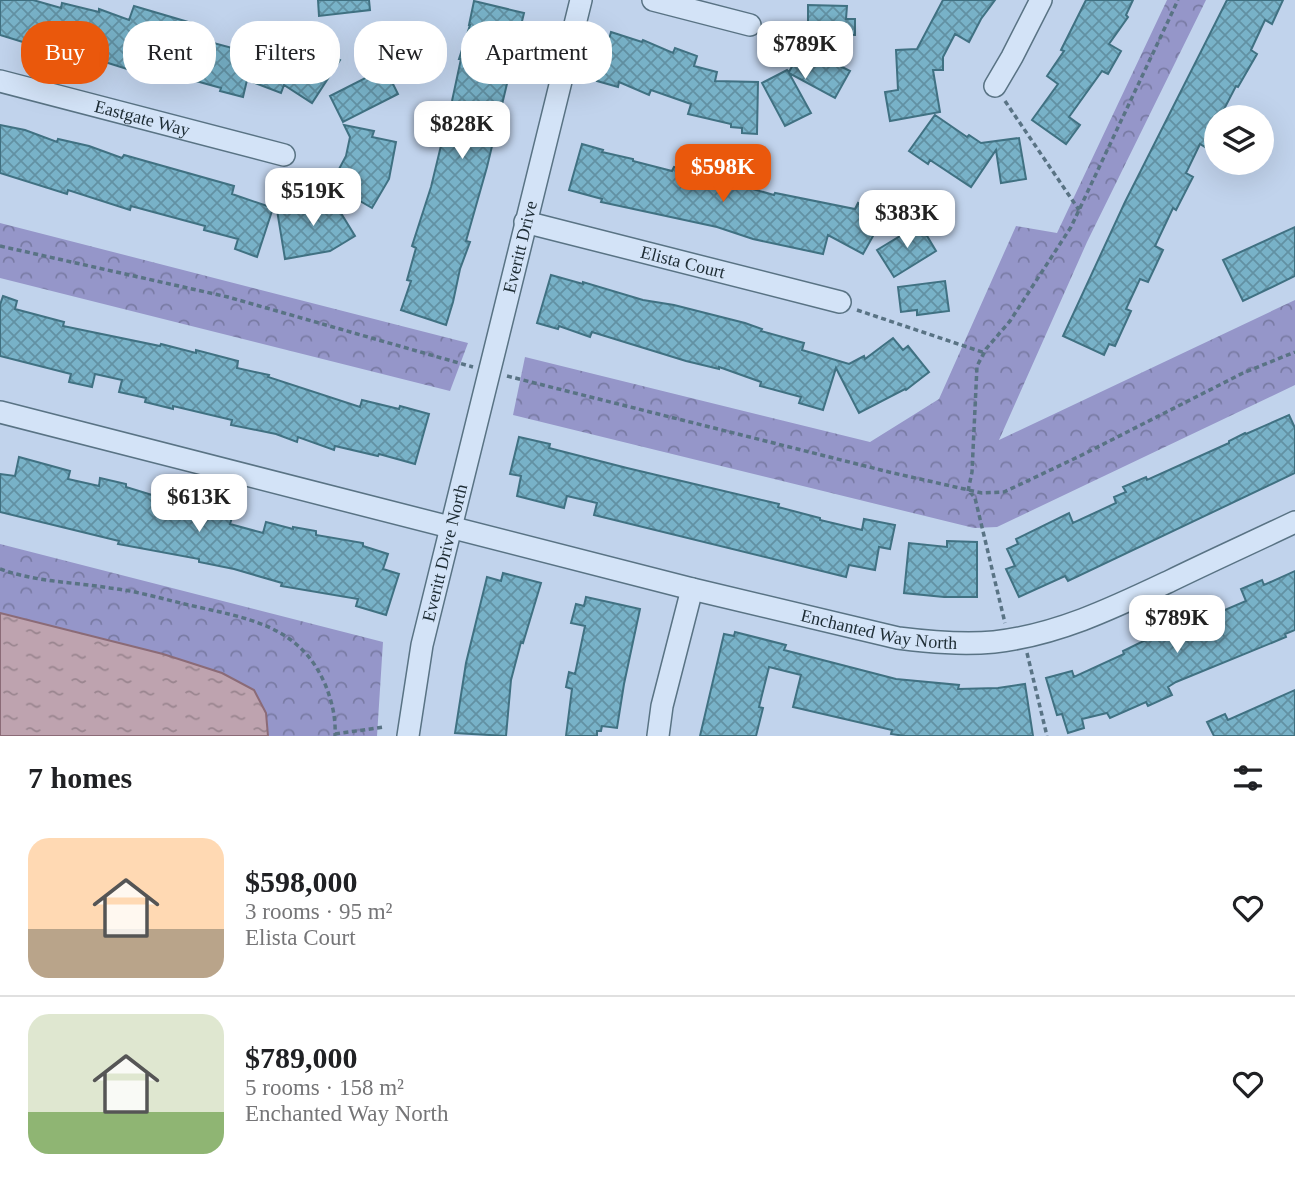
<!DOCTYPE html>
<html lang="en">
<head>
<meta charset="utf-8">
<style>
  body { margin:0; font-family:Georgia,serif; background:#f6f6f6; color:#202124; height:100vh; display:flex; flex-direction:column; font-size:26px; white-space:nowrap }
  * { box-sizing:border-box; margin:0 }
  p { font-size:23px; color:#757577 }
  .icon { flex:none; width:38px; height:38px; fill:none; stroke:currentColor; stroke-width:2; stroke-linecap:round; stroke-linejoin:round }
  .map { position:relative; height:736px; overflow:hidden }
  .sheet { display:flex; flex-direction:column; background:#fff; flex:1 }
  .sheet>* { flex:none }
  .banner { position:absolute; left:21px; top:21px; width:700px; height:63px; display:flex; gap:14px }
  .buttons { position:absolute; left:1204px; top:105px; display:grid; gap:14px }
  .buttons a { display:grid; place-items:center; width:70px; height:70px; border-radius:50%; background:#fff; box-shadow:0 7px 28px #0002; font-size:35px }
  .price { position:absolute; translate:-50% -60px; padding:0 16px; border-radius:14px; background:#fff; color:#222; font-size:23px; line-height:46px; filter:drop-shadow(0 2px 4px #0008) }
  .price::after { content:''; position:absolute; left:50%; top:42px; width:21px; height:16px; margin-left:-10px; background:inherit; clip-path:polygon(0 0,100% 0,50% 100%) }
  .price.current { background:#ea580c; color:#fff }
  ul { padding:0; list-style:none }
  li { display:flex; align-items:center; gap:21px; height:175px; padding:0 28px }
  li+li { border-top:2px solid #e0e0e0 }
  li span { display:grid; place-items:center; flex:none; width:196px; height:140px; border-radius:21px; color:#555 }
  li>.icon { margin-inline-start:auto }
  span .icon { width:84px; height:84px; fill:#fffc; stroke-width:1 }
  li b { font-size:30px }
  h2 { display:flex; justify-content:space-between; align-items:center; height:84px; padding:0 28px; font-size:30px }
  .chip { padding:0 24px; border-radius:28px; background:#fff; box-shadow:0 7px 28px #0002; font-size:24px; line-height:63px }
  .chip.current { background:#ea580c; color:#fff }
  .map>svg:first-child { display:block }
  .park { fill:url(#park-crowns) }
  .water { fill:url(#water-ripples); stroke:#8b6b77; stroke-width:2 }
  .building { fill:url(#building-cross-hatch); stroke:#407182; stroke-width:2 }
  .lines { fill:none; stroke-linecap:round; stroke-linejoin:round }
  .minor-casing { stroke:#597384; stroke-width:24 }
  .path { stroke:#597384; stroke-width:3.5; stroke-dasharray:5 3.5; stroke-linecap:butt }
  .minor { stroke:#d3e3f7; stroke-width:21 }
  .labels { text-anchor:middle; stroke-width:7; stroke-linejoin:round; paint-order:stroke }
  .street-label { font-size:18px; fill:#1d2c34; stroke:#d0dff3 }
</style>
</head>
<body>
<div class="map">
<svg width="1295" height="736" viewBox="0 0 1295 736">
  <defs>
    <pattern id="park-crowns" width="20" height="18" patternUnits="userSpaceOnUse" patternTransform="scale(1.75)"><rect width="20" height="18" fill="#9596c9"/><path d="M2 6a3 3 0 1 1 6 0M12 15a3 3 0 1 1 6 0" fill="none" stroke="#797ba4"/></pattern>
    <pattern id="water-ripples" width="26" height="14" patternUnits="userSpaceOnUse" patternTransform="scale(1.75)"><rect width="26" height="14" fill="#bea3af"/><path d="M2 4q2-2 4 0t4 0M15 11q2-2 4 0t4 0" fill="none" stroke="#9a858f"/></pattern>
    <pattern id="building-cross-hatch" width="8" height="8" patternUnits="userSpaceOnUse" patternTransform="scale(1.75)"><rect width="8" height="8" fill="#78b2c8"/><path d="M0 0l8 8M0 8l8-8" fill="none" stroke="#6291a3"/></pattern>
  </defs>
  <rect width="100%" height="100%" fill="#c1d3ec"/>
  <path class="park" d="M1167 0H1206L1087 242 999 440 1295 300V385L997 527 974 528 513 415 525 357 870 442 939 399 1016 226 1057 233Z
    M0 223 468 343 450 391 0 278Z
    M0 544 383 642 377 736H0Z"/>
  <path class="water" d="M0 613 163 654 222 673 254 690 266 713 268 736H0Z"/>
  <path class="building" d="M0 0H33L61 8 62 3 99 12V9L129 20 134 6 195 24 191 37 232 48V44L265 53 269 43 311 59 319 47 340 60 312 103 284 85 281 93 247 80 243 97 220 91 221 88 178 76 176 81 144 71 143 74 89 57 40 45 39 47 0 35Z
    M318 0H369L370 10 319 16Z
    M943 0H995L981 19 969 42 955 34 943 57V70H933L940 112 890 121 885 92 898 90 896 50 917 49Z
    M1086 0H1133L1126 15 1128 17 1109 44 1121 51 1108 74 1102 71 1069 117 1080 125 1066 144 1032 120 1058 84 1047 76 1064 51 1061 50Z
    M1227 0H1283L1272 24 1265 20 1251 50 1257 54 1238 87 1236 86 1220 117H1216V125L1205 147 1200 144 1186 173 1193 177 1176 210 1173 208 1155 246 1163 250 1148 282 1140 279 1126 309 1131 311 1115 346 1109 344 1104 355 1063 336 1125 202Z
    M474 1 524 13 487 167 466 241 470 242 460 269 453 302 446 325 401 310 411 281 407 280 416 248 412 246 431 187 446 125 443 124 452 101 461 59H459L470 25H469Z
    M808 5 847 6 846 19H855V35L808 34Z
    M611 32 642 42 643 40 673 53 675 48 697 56 694 66 717 72 715 81 758 82 757 134 742 133V128L731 127V124L688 114 691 104 651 90 649 95 619 82 618 87 597 81Z
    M807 39 838 57 834 63 850 71 835 98 789 73 811 113 785 126 762 83 787 70 789 72Z
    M385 68 398 94 343 122 330 96Z
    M935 115 967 137 969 135 981 143 1019 138 1026 179 1001 183 996 150 971 187 930 160 928 164 909 151Z
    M0 125 25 130 57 142 58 139 89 146 122 158 124 155 234 186 232 194 273 208 257 257 235 249 238 239 204 230 205 226 131 206 130 210 68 190 67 194 0 173Z
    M344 125 374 131 372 137 396 142 389 179 372 208 331 184 346 156 350 137Z
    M582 144 603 150 602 152 633 159V161L672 171 674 167 774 195 775 193 855 209 858 203 867 208 870 202 887 211 863 254 828 235 823 254 753 239 717 227 601 202 602 199 569 190Z
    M328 192 355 236 330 251 285 259 277 210 307 205Z
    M920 224 936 251 894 277 877 250Z
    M1295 227V276L1243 301 1223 260Z
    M551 275 583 284V282L643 300 674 305 745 323 762 329 761 331 804 343 802 350 849 364 864 356 865 359 893 338 903 350 908 346 929 372 906 390 905 389 859 413 836 368 823 410 799 403 801 397 760 386 761 382 719 367V369L686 361 592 332 590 337 559 326 558 329 537 323Z
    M945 281 949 311 917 315V310L901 312 898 287Z
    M3 296 17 301 15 309 64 322 63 326 160 346 161 344 196 353V350L238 361 237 368 269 375 268 377 360 407 362 400 399 409 400 406 429 414 415 464 379 454 378 456 335 446 334 450 298 437 297 442 276 434 231 425 232 420 173 406V409L145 402 146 398 119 392 122 380 95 374 92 387 69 382 71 374 0 356V305Z
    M1289 415 1295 428V473L1068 581 1065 576 1019 597 1006 569 1015 566 1007 549 1018 544 1016 539 1069 513 1073 523 1116 503 1114 497 1126 492 1123 487 1146 477 1147 480 1229 443V441L1245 433 1246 434Z
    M519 437 550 444 549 448 627 468 779 504 778 507 820 518V520L862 530 864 519 895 525 890 549 879 547 875 570 849 565 846 577 594 515 597 503 567 496 564 508 517 496 521 476 510 474Z
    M19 457 70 471 68 479 99 486 100 478 126 484V487L152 495 233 514 230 524 263 533 266 522 293 529V527L316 531V535L363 543V546L388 554 383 569 399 574 386 615 356 606 358 599 281 586 282 583 234 569 199 562V559L118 544 119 541 0 512V474L15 476Z
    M947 541 977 542V597H944L904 593 909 543 947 547Z
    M1295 571V630L1285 634 1286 637 1176 682 1168 687 1172 695 1148 706 1146 702 1110 718 1107 713 1082 719 1084 728 1068 733 1062 714 1057 715 1046 678 1072 671 1074 677 1124 654 1123 651 1215 606 1218 613 1246 601 1241 589 1262 580 1264 585Z
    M503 573 541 583 523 643 521 642 511 680 506 736 455 733 466 663 487 577 501 581Z
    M586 597 640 609 624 684 617 728 602 726 601 731H597V736H566L572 689 566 687 569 672 575 674 585 626 571 623 576 604 584 606Z
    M735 632 786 645 784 650 896 679 959 685 958 689 998 688 1025 684 1033 736H905L891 734 892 730 793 707 801 675 769 667 759 707 763 708 756 736H700L724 634 734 636Z
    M1295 690V736H1214L1207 722 1225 714 1228 720Z"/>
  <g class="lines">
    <g class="minor-casing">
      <g id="minor">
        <path d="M653 0 750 25"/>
        <path id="s1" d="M0 81 284 155"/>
        <path d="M995 86 1012 57 1041 0"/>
        <path id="s2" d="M525 222 840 302"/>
        <path id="s3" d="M0 412 692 589 898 638C930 642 961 645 994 642 1057 635 1113 608 1170 581 1211 561 1253 542 1295 522"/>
        <path id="s4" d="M408 736 422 645 581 0"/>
        <path d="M658 736 662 706 692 589"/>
      </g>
    </g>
    <path class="path" d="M1005 101 1079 210
      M0 246 228 297 473 367
      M857 310 985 353
      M507 376 889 472 982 493 1004 492 1080 456 1243 373 1295 352
      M968 491 972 472 977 366 986 349 1010 321 1071 227 1178 0
      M970 492 975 498 1005 623
      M0 569C36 582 73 582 110 588 137 591 163 599 189 605 245 618 299 624 325 684 332 701 336 718 335 736
      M1027 653 1047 736
      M335 734 384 727"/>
    <use href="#minor" class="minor"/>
  </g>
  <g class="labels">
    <g class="street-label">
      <text dy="6" stroke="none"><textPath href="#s1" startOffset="147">Eastgate Way</textPath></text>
      <text dy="6" stroke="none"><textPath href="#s4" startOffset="502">Everitt Drive</textPath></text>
      <text dy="6" stroke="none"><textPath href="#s2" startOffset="163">Elista Court</textPath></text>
      <text dy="6" stroke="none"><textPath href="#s4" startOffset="187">Everitt Drive North</textPath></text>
      <text dy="6" stroke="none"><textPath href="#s3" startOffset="906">Enchanted Way North</textPath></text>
    </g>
  </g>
</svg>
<div class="buttons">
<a><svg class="icon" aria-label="layers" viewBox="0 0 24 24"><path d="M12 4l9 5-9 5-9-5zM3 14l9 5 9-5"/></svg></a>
</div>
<b class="price" style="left:805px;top:81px">$789K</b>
<b class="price" style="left:462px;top:161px">$828K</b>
<b class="price current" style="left:723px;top:204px">$598K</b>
<b class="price" style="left:313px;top:228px">$519K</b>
<b class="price" style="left:907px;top:250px">$383K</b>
<b class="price" style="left:199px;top:534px">$613K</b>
<b class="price" style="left:1177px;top:655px">$789K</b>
<div class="banner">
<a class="chip current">Buy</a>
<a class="chip">Rent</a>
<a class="chip">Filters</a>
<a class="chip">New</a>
<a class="chip">Apartment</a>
</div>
</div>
<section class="sheet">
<h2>7 homes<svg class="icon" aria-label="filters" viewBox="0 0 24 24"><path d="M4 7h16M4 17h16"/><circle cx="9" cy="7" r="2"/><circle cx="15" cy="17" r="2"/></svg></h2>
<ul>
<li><span style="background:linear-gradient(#ffd9b3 65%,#b9a48a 0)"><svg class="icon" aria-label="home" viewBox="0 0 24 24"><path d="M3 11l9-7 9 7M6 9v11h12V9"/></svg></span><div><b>$598,000</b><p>3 rooms · 95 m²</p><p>Elista Court</p></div><svg class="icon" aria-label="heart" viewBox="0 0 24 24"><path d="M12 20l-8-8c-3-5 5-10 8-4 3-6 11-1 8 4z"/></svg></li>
<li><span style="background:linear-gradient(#dfe7d0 70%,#8fb573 0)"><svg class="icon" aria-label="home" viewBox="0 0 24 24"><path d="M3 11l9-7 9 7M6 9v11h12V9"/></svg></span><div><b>$789,000</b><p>5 rooms · 158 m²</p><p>Enchanted Way North</p></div><svg class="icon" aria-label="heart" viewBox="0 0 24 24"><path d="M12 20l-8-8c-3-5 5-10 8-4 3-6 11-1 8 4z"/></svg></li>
</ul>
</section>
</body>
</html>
